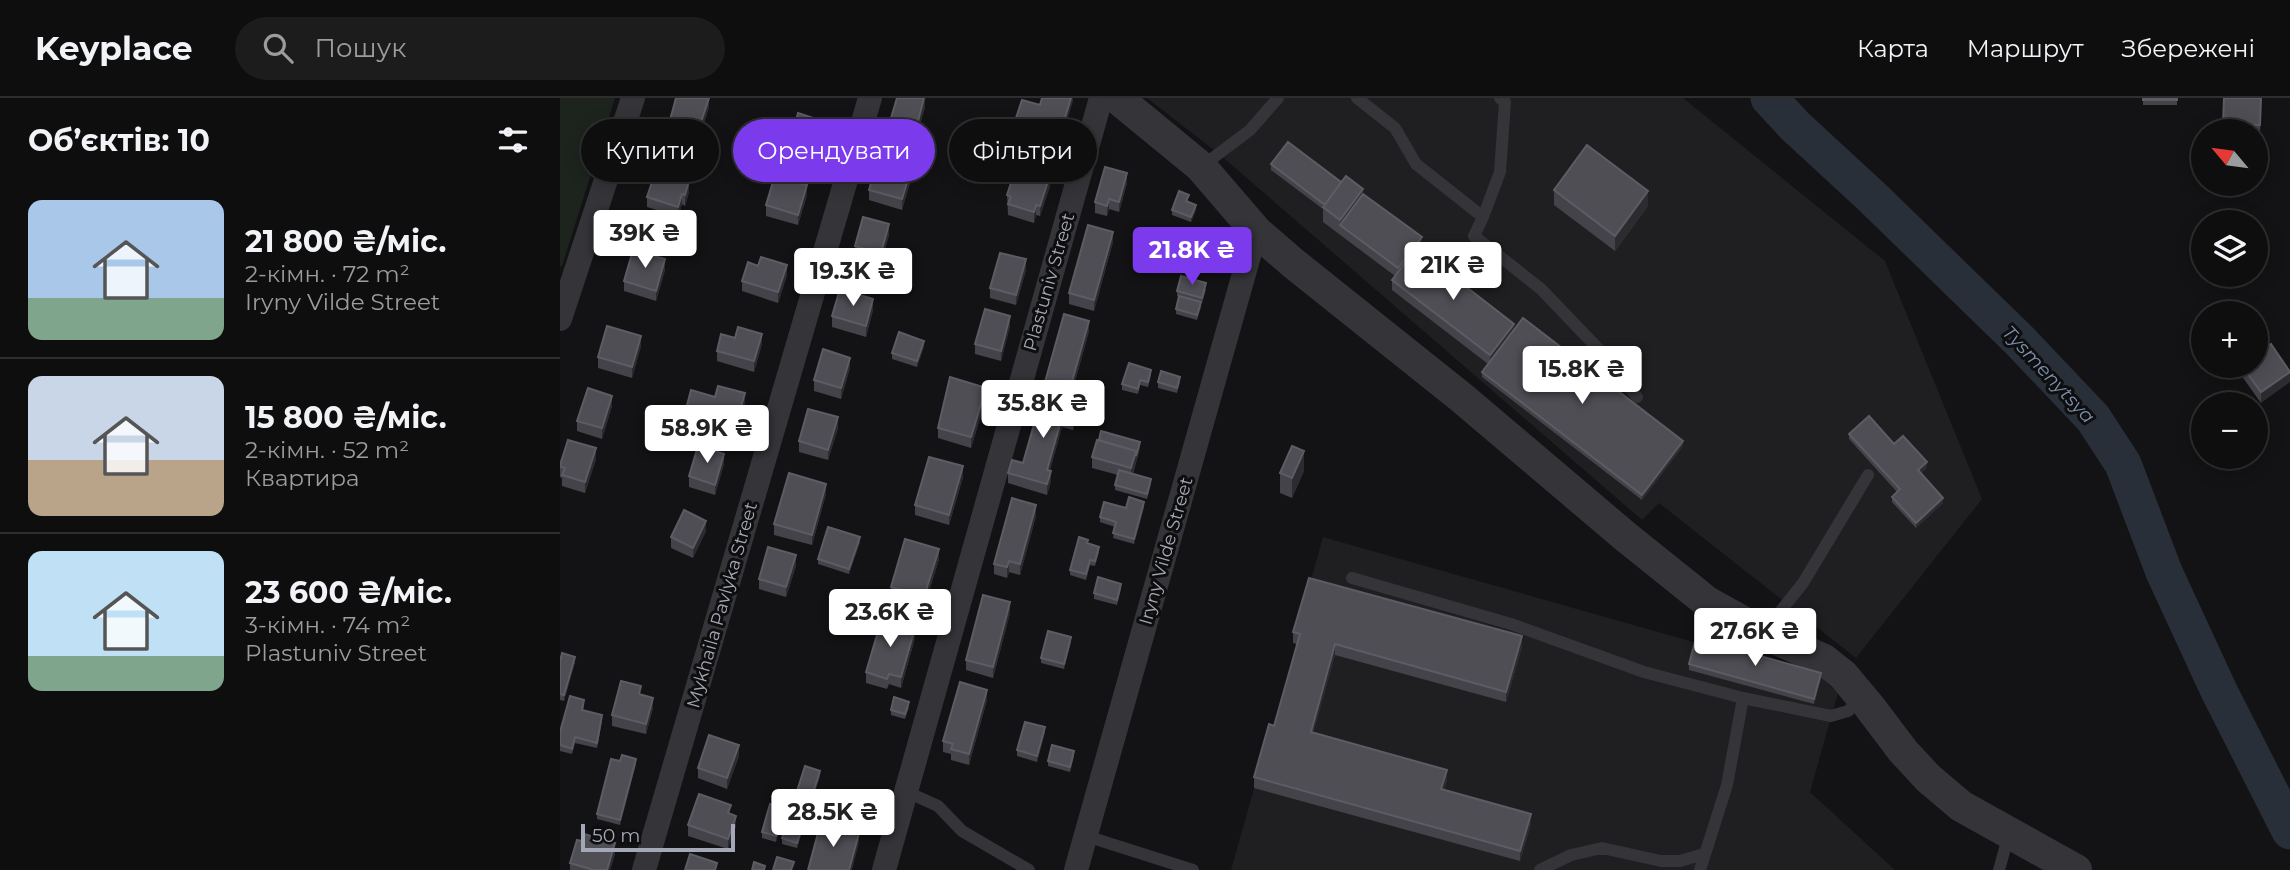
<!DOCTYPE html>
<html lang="uk">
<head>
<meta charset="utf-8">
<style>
  body { margin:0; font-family:Montserrat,sans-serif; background:#1c1c1d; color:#f1f3f6; height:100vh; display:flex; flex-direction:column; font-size:26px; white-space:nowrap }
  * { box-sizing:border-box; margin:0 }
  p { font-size:23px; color:#9b9c9e }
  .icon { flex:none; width:38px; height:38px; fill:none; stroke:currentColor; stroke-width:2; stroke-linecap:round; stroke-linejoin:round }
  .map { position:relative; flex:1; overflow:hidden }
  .details { display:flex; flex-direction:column; background:#0e0e0f; width:560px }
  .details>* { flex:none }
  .banner { position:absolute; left:21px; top:21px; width:665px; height:63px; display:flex; gap:14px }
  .needle { width:46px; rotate:299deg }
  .controls { position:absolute; left:1631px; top:21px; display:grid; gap:14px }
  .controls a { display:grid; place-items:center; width:77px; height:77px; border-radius:50%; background:#0e0e0f; box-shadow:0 4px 18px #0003,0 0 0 2px #2e2e2f; font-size:35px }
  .scale { position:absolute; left:21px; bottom:18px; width:154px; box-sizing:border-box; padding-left:7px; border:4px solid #a4a7b5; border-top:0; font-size:19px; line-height:24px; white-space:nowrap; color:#a4a7b5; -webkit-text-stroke:5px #0e0e0f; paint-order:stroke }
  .price { position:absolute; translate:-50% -60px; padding:0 16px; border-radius:7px; background:#fff; color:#222; font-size:23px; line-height:46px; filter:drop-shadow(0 2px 4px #0008) }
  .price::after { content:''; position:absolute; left:50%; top:42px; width:21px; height:16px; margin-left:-10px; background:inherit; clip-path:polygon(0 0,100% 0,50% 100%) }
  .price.selected { background:#7c3aed; color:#fff }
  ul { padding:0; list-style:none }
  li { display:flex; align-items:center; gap:21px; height:175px; padding:0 28px }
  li+li { border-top:2px solid #2e2e2f }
  li span { display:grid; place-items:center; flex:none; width:196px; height:140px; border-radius:14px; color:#555 }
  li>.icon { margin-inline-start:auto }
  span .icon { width:84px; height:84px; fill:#fffc; stroke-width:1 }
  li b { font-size:30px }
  h2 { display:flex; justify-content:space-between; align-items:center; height:84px; padding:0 28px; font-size:30px }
  .tag { padding:0 24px; border-radius:32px; background:#0e0e0f; box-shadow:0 4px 18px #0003,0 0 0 2px #2e2e2f; font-size:24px; line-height:63px }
  .tag.selected { background:#7c3aed; color:#fff }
  header { display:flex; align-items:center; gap:42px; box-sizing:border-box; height:98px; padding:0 35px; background:#0e0e0f; border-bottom:2px solid #2e2e2f }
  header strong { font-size:33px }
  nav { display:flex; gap:38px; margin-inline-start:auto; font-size:24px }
  .search { width:490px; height:63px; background:#1c1c1d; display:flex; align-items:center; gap:18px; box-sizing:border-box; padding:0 24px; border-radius:38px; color:#9b9c9e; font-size:26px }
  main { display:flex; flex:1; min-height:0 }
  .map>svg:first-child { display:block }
  .built { fill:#1f1e21 }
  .green { fill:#1d241e }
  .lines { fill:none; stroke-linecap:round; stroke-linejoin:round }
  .river { stroke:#292f38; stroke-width:37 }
  .service { stroke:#343439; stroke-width:12 }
  .minor { stroke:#343439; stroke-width:24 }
  .tertiary { stroke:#343439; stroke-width:32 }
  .wall { fill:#444349 }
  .shaded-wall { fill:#2c2b2f }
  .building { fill:#4f4e55; stroke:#5c5c64; stroke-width:2 }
  .labels { text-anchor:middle; stroke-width:6; stroke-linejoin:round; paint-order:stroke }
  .street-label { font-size:18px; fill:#a4a7b5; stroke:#0e0e0f }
  .water-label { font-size:19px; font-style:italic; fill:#7b90b0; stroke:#0e0e0f }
</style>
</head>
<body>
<header>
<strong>Keyplace</strong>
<div class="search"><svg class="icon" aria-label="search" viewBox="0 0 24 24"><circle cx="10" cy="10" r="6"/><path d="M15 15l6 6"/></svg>Пошук</div>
<nav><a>Карта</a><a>Маршрут</a><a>Збережені</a></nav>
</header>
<main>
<section class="details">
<h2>Об’єктів: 10<svg class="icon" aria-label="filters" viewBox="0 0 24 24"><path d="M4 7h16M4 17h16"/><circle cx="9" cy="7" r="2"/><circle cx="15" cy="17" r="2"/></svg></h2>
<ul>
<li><span style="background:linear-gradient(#a9c7e8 70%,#7fa58c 0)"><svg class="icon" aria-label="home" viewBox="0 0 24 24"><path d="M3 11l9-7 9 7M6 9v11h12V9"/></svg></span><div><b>21 800 ₴/міс.</b><p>2-кімн. · 72 m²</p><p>Iryny Vilde Street</p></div></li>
<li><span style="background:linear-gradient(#c9d6e8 60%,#b9a48a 0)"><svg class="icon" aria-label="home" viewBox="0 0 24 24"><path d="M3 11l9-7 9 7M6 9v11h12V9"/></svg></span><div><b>15 800 ₴/міс.</b><p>2-кімн. · 52 m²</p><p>Квартира</p></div></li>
<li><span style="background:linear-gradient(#bfe0f5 75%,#7fa58c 0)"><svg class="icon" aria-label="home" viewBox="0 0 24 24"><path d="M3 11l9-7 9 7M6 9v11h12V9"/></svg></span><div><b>23 600 ₴/міс.</b><p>3-кімн. · 74 m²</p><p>Plastuniv Street</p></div></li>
</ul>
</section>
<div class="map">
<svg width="1730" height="772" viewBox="0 0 1730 772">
  <rect width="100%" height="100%" fill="#131214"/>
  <path class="built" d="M587 0H1123L1325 163 1422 401 1296 560 1099 405 1082 422 659 56Z
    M763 439 1261 580 1278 595 1250 694 1335 772H671L709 637 714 638 739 546 733 545Z"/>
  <path class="green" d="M0 0H55L2 168H0Z"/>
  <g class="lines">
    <path class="river" d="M1209 0 1235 28 1313 100 1459 242 1533 320 1563 366 1604 474 1659 593 1730 733"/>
    <path class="service" d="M797 0 835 30 856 66 923 119 914 138 981 191 1049 262 1077 299
      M641 69 690 32 718 0
      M923 119 940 74 945 4 940 0
      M792 480 951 526 1084 574 1183 600 1271 618 1288 613 1302 600
      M1204 534 1243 485 1308 377
      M347 694 378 708 402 733 469 772
      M526 738 633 772
      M980 772 1011 757 1042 750 1101 763H1120L1144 756
      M1140 772 1167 687 1183 600
      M1439 772 1449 736"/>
    <path class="minor" d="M0 221 73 0
      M84 772 310 0
      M324 772 541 0
      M516 772 696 133"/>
    <path class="tertiary" d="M557 0 641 69 696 133 733 165 902 300 1066 439 1147 504 1203 535 1264 562 1283 577 1309 608 1343 653 1368 680 1401 708 1516 772"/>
  </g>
  <path class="wall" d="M513 0 500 47 455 34V23L480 7Z
    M1583 0H1617V7H1583Z
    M1664 0H1701L1700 37H1696V33H1663Z
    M149 9 139 41 110 32V22Z
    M365 9 357 37 331 30V20Z
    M235 26 265 34 256 64 215 52V42Z
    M711 66 781 84 803 96 862 150 859 153 954 231 1123 348 1082 402 922 279V274L928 266 832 192V182L835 178 763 124V111L711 72Z
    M90 70 121 75 119 80 129 94 125 108 122 106 118 119 87 109V99L93 81 90 80Z
    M489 77 490 88 480 118 476 117 474 125 448 117 447 97Z
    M350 85 342 112 309 102V92Z
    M567 85 559 114 549 111 547 118 535 115V104Z
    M994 92 1088 108 1055 153 994 107Z
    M247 97 238 127 206 118V107Z
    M629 102 628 104 636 112 631 124 612 117V112Z
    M329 137 321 165 295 158V148Z
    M553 144 534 213 509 206V195Z
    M302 167 299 179 281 174V168Z
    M105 172 96 203 64 193V183Z
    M466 172 456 207 430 200V190Z
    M227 177 218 205 182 193V183Z
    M646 191 642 205H641V209L637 222 616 216V211L619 199 617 198V193Z
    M313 212 306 239 272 229V218Z
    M450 228 441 263 415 256V246Z
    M529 233 511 298 498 294 497 297 485 294V284Z
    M202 246 194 274 157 263V253Z
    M1711 246 1701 305 1681 277V268H1696Z
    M81 248 72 280 38 270V259Z
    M364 248 357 269 332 261V255Z
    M290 270 281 301 254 293V282Z
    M591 277 588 289 580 287 578 296 562 292V286Z
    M598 284H620L617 295 598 290Z
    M482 298 517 319 513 332 502 329 490 372 491 383 487 397 448 385V375L463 365Z
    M155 299 185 305 176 336 126 322V311Z
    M426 301 411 350 378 340V330Z
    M52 308 42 341 17 333V323Z
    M278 330 268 362 239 354V343Z
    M1289 336 1334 346 1367 369 1361 375 1383 405 1356 430 1332 404V399L1337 394 1289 341Z
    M580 350 573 376 591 386 587 401 555 392V387L558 377 532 370V359Z
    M36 361 25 395 2 388V380L0 379V367Z
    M164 366 155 397 129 389V378Z
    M744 373 732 400 720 395V375Z
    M403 379 389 427 355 417V407Z
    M266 396 252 447 214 437V426Z
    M584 409 574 446 553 440 555 429 540 424V419L566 410Z
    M476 418 460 477 449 474 447 480 434 476V466Z
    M146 433 133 460 111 450V439Z
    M300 444 289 476 258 466V461Z
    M528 445 539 454 535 468 530 467 526 482 510 477V472Z
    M379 461 364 510 331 500V489Z
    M236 468 226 499 199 491V481Z
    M561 491 557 507 534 501V495Z
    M450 515 433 580 406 572V562Z
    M733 534 962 549 946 604 775 557 753 635 887 682 884 692 971 726 960 763 694 690V679L714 628 737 546 733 545Z
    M355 540 341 590 329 586 327 591 306 585V574Z
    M511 544 504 571 481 565V560Z
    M0 564H15L4 603 0 602Z
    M1129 566 1261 580 1254 606 1129 572Z
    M81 597 93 610 86 636 52 628V617Z
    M427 602 409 667 391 662V656L383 654V643Z
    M24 607 23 612 42 623 37 650 15 645 12 656 0 653V634Z
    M349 609 345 621 331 617V612Z
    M485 634 477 664 457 658V652Z
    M179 658 167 691 138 680V670Z
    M514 658 510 674 488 668V663Z
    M76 666 60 727 37 721V716Z
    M260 678 237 750 222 746V740Z
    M171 716 176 728 168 751 128 738V727Z
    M224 716 216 744 202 740V734Z
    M22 743 55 756 50 772H10V765Z"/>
  <path class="shaded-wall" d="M149 0V9L139 41V30Z
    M365 0V9L357 37V27Z
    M511 0H513V3L500 47V36Z
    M265 24V34L256 64V54Z
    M121 64V75L116 89V79Z
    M350 75V85L342 112V101Z
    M567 75V85L559 114V104Z
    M490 77V88L480 118V108Z
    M129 83V94L125 108V97Z
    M247 87V97L238 127V117Z
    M803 91V106L780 127V122Z
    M1088 93V108L1055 153V138Z
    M122 96V106L118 119V109Z
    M549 101V111L547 118V108Z
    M476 107V117L474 125V114Z
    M636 107V112L631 124V119Z
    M329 126V137L321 165V155Z
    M553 134V144L534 213V202Z
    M862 139V150L838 181V170Z
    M105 161V172L96 203V193Z
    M466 161V172L456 207V197Z
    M227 167V177L218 205V194Z
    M313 201V212L306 239V228Z
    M450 218V228L441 263V253Z
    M529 223V233L511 298V287Z
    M954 226V236L930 267V257Z
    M202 236V246L194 274V263Z
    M81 238V248L72 280V269Z
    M364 243V248L357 269V263Z
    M290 260V270L281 301V290Z
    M1730 274V284L1701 305V294Z
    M426 290V301L411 350V339Z
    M185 295V305L176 336V326Z
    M52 298V308L42 341V330Z
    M517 308V319L513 332V322Z
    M278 319V330L268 362V352Z
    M502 319V329L487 382V372Z
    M1123 343V348L1082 402V397Z
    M580 344V350L571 381V370Z
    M36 350V361L25 395V384Z
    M744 353V373L732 400V380Z
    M164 356V366L155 397V387Z
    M1367 364V369L1358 378V372Z
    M403 368V379L389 427V417Z
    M491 373V383L487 397V386Z
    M266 386V396L252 447V437Z
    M1383 400V405L1356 430V425Z
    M584 404V409L574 446V441Z
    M476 407V418L460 477V466Z
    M146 423V433L133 460V450Z
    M300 439V444L289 476V471Z
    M379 451V461L364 510V499Z
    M236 457V468L226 499V489Z
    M449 463V474L447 480V469Z
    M450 504V515L433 580V569Z
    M355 530V540L341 590V579Z
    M962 538V549L946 604V594Z
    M511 539V544L504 571V566Z
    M775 546V557L751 644V634Z
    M15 559V564L4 603V597Z
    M1261 575V580L1254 606V601Z
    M427 592V602L409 667V656Z
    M93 600V610L86 636V626Z
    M485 629V634L477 664V658Z
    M179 647V658L167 691V680Z
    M76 661V666L60 727V722Z
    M887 672V682L881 702V691Z
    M260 673V678L237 750V745Z
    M224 711V716L216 744V738Z
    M971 716V726L960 763V753Z
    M176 718V728L168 751V741Z
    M299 735V745L292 772H289Z
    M55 745V756L50 772H47Z"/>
  <path class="building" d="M116 0H149L139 30 110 22Z
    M337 0H364L357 27 331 20Z
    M482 0H511L500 36 455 23 462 2 480 7Z
    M1583 0H1617V2H1583Z
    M1664 0H1701L1700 27 1663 26Z
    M238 15 265 24 256 54 215 42 221 22 235 26Z
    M728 44 781 84 765 107 711 66Z
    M1027 47 1088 93 1055 138 994 92Z
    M94 55 121 64 116 79 129 83 125 97 122 96 118 109 87 99 96 72 90 70Z
    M463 61 489 69 486 76 490 77 480 108 476 107 474 114 448 106 451 99 447 97 457 67 460 68Z
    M316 66 350 75 342 101 309 92Z
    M545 69 567 75 559 104 549 101 547 108 535 104Z
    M215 77 247 87 238 117 206 107Z
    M786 78 803 91 780 122 763 109Z
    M619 93 629 97 626 103 636 107 631 119 612 112Z
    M803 96 862 139 838 170 780 127Z
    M303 119 329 126 321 155 295 148Z
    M528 127 553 134 534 202 509 195Z
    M856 150 954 226 930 257 832 182Z
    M73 152 105 161 96 193 64 183Z
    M440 155 466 161 456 197 430 190Z
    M284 157 302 162 299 174 281 168Z
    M201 159 227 167 218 194 182 183 188 164 198 168Z
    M621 178 646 185 642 200 617 193Z
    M280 191 313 201 306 228 272 218Z
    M619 198 641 204 637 217 616 211Z
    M425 211 450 218 441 253 415 246Z
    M504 216 529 223 511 287 498 283 497 287 485 284Z
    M963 220 1123 343 1082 397 922 274Z
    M47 228 81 238 72 269 38 259Z
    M178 229 202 236 194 263 157 253 161 236 175 240Z
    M339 234 364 243 357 263 332 255Z
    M1711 246 1730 274 1701 294 1682 268H1696V256Z
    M263 251 290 260 281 290 254 282Z
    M569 265 591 272 588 284 580 282 578 291 562 286Z
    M601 273 620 279 617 290 598 284Z
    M390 279 426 290 411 339 378 330Z
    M158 288 185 295 176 326 126 311 131 292 155 299Z
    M28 290 52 298 42 330 17 323Z
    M482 298 517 308 513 322 502 319 487 372 491 373 487 386 448 375 452 362 463 365Z
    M248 311 278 319 268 352 239 343Z
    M1309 318 1334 346 1343 338 1367 364 1358 372 1383 400 1356 425 1332 399 1340 391 1289 336Z
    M541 333 580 344 576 358V353L539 342Z
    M8 342 36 350 25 384 2 377 5 370 0 369V367Z
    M537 342 576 353 571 370 532 359Z
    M138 348 164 356 155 387 129 378Z
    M732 348 744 353 732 380 720 375Z
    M369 359 403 368 389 417 355 407Z
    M559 372 591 381 587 396 555 387Z
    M229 375 266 386 252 437 214 426Z
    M569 399 584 404 574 441 553 435 556 424 540 419 544 404 566 410Z
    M452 400 476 407 460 466 449 463 447 469 434 466Z
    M124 412 146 423 133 450 111 439Z
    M268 429 300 439 289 471 258 461Z
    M519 439 528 442 527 445 539 449 535 463 530 462 526 476 510 472Z
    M345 441 379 451 364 499 331 489Z
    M208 449 236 457 226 489 199 481Z
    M538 479 561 486 557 502 534 495Z
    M749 480 962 538 946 594 775 546 751 634 887 672 881 691 971 716 960 753 694 679 709 626 714 628 740 536 733 534Z
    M423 497 450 504 433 569 406 562Z
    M322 520 355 530 341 579 329 576 327 581 306 574Z
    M488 533 511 539 504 566 481 560Z
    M1136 540 1261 575 1254 601 1129 566Z
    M2 555 15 559 4 597 0 596V564Z
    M61 583 81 588 79 596 93 600 86 626 52 617Z
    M400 584 427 592 409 656 391 651 393 646 383 643Z
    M10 598 24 602 22 612 42 617 37 645 15 639 12 651 0 647V634Z
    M334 599 349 604 345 616 331 612Z
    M465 624 485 629 477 658 457 652Z
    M149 637 179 647 167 680 138 670Z
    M492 647 514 653 510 669 488 663Z
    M62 657 76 661 60 722 37 716 51 661 60 663Z
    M245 668 260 673 237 745 222 740Z
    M139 696 171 707 168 715 176 718 168 741 128 727Z
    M210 706 224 711 216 738 202 734Z
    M261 724 299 735 289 772H248Z
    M24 736 55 745 47 772H34L10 765 17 742 22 743Z
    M130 756 157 765 155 772H125Z
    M217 759 234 764 231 772H213Z
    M194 764 205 768 204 772H192Z"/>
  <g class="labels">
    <g class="street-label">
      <text transform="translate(489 184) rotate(-74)" y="6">Plastuniv Street</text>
      <text transform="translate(606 453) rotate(-74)" y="6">Iryny Vilde Street</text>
      <text transform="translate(162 507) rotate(-74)" y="6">Mykhaila Pavlyka Street</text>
    </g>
    <g class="water-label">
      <text transform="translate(1489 276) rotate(47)" y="7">Tysmenytsya</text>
    </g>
  </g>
</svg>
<div class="controls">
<a><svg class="needle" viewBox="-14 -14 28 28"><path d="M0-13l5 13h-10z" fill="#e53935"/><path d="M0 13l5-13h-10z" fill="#9b9c9e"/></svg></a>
<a><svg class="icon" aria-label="layers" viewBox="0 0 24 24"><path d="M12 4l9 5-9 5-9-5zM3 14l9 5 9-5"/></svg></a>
<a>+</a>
<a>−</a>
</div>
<div class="scale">50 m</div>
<b class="price" style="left:85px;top:172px">39K ₴</b>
<b class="price selected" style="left:632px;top:189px">21.8K ₴</b>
<b class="price" style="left:893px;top:204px">21K ₴</b>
<b class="price" style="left:293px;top:210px">19.3K ₴</b>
<b class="price" style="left:1022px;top:308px">15.8K ₴</b>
<b class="price" style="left:483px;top:342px">35.8K ₴</b>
<b class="price" style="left:147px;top:367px">58.9K ₴</b>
<b class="price" style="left:330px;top:551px">23.6K ₴</b>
<b class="price" style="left:1195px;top:570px">27.6K ₴</b>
<b class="price" style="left:273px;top:751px">28.5K ₴</b>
<div class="banner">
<a class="tag">Купити</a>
<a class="tag selected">Орендувати</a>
<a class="tag">Фільтри</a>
</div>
</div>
</main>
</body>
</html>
